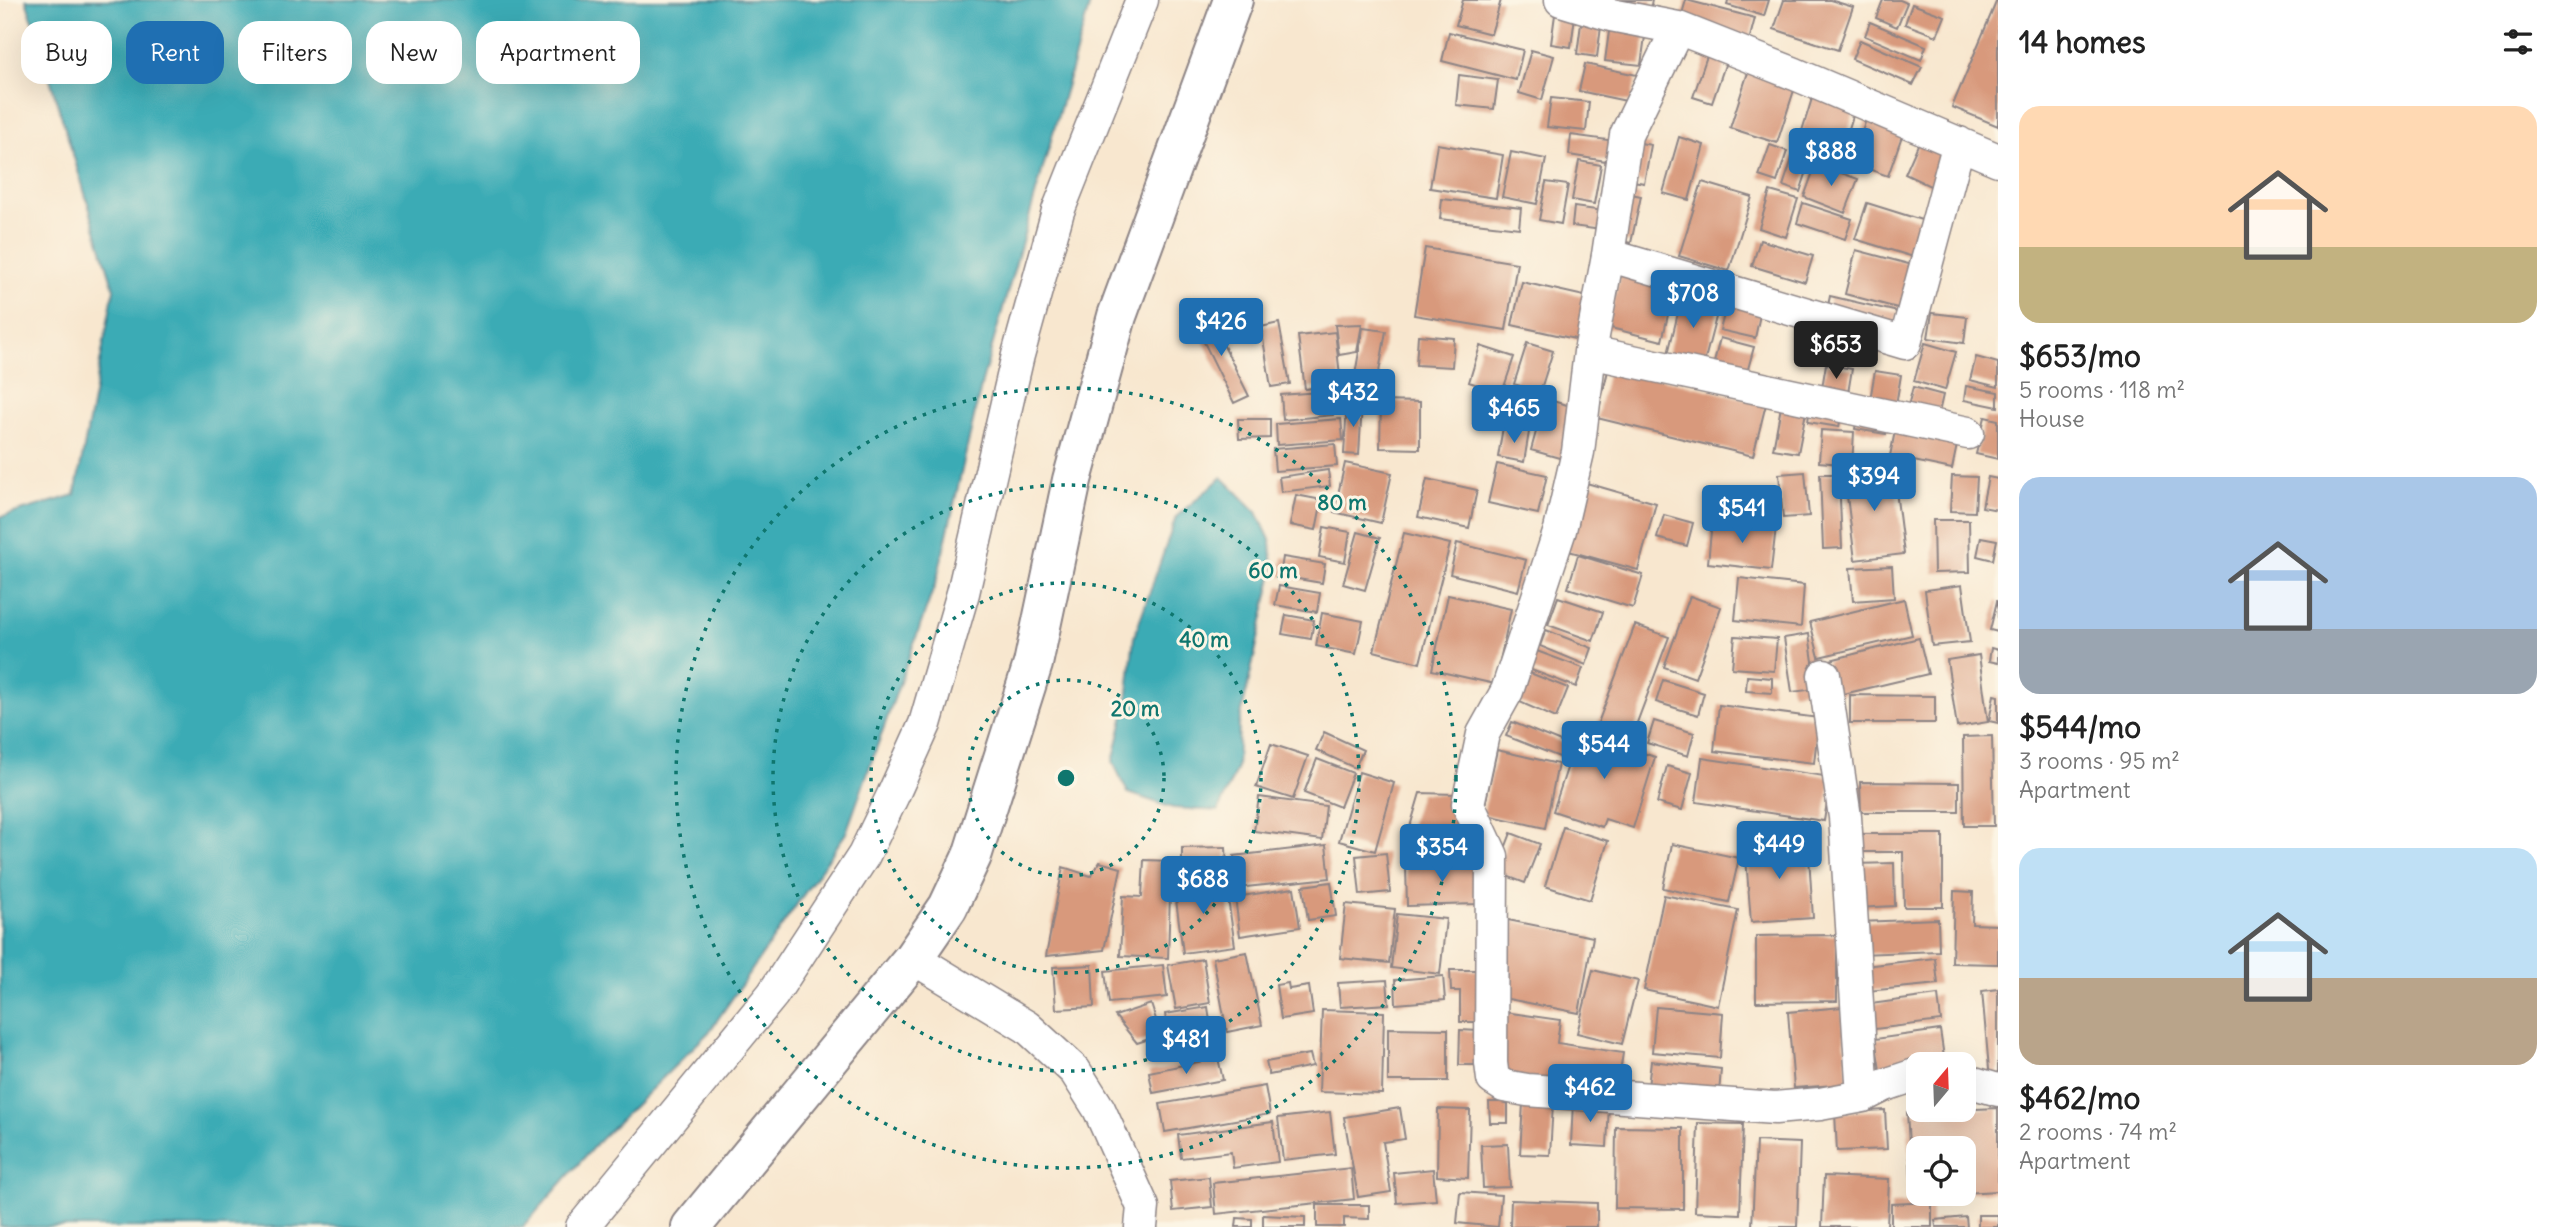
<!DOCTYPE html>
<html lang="en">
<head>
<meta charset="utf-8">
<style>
  body { margin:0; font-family:Delius,sans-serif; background:#f2f2f2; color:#222; height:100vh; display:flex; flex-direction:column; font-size:26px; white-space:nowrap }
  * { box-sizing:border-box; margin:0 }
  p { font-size:23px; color:#767676 }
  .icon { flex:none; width:38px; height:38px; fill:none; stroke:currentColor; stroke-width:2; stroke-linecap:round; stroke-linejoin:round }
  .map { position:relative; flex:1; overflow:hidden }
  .sheet { display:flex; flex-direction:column; background:#fff; width:560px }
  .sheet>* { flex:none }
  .guide { position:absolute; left:21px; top:21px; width:665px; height:63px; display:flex; gap:14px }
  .needle { width:46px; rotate:19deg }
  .buttons { position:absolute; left:1906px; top:1052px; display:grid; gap:14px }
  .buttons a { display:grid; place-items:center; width:70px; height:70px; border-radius:14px; background:#fff; box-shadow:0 7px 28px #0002; font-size:35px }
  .price { position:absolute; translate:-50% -60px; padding:0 16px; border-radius:7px; background:#1f6fb2; color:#fff; font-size:23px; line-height:46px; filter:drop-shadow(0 2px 4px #0008) }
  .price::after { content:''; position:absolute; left:50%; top:42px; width:21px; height:16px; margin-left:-10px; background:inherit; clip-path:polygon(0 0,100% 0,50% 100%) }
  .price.active { background:#222; color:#fff }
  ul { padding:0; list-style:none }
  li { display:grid; align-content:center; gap:14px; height:371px; padding:0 21px }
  li span { display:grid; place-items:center; height:217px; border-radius:21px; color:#555 }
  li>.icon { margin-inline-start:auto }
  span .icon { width:126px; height:126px; fill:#fffc; stroke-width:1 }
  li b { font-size:30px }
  h2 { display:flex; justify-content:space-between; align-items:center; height:84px; padding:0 21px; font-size:30px }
  .chip { padding:0 24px; border-radius:21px; background:#fff; box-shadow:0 7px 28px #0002; font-size:24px; line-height:63px }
  .chip.active { background:#1f6fb2; color:#fff }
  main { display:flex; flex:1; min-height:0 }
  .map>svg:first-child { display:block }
  .water { fill:#3aabb5; stroke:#2e6678; stroke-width:2 }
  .building { fill:#d8997b }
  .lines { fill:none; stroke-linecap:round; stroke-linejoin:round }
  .minor-casing { stroke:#8d8485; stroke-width:35 }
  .major-casing { stroke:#8d8485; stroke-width:42 }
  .minor { stroke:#fff; stroke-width:32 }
  .major { stroke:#fff; stroke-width:38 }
  .ring { fill:none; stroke:#0f766e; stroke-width:3.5; stroke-dasharray:3.5 7 }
  .centre { fill:#0f766e; stroke:#fcf5e5; stroke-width:3.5 }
  .ring-label { font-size:21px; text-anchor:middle; font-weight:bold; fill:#0f766e; stroke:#fcf5e5; stroke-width:6; stroke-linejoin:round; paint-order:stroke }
</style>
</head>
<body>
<main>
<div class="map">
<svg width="1998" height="1227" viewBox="0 0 1998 1227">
  <rect width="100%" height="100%" fill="#fcf5e5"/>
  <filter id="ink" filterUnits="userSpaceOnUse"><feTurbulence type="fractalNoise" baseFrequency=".0143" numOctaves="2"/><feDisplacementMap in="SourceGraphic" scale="14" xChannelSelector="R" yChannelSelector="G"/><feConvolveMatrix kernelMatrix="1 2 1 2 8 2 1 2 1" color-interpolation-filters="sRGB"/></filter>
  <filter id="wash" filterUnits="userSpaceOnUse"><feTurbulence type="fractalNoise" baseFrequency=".00686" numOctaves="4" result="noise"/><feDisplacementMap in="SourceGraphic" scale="28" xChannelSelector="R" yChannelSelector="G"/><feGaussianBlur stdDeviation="1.57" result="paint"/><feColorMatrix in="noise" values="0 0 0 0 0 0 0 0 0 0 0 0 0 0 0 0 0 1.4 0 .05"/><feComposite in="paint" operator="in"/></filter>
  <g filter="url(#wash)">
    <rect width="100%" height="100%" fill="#f8e7cf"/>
    <path class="water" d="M26 0H1091L982 382 937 579 846 833 709 1032 596 1144 523 1227H0V517L75 495 114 289Z
      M1222 477 1257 512 1271 542 1273 572 1239 725 1237 768 1218 811 1173 808 1128 793 1113 762 1127 702 1134 637 1176 517Z"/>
    <g id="blocks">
      <path class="building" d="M1463 0H1501L1491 34 1456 25Z
        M1614 0H1652L1649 15Z
        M1686 0 1755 18 1749 41 1680 21Z
        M1728 0H1769L1764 16 1727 5Z
        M1784 0H1830L1853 7 1838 50 1774 29Z
        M1883 0H1900L1907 3 1897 27 1876 18Z
        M1997 0H1998V126L1952 107Z
        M1912 4 1945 16 1937 36 1905 24Z
        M1556 7 1576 9 1571 47 1551 44Z
        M1582 16 1602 19 1597 57 1577 54Z
        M1870 22 1926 46 1921 60 1865 36Z
        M1610 24 1646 29 1641 65 1605 61Z
        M1449 32 1523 50 1516 80 1442 61Z
        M1860 40 1922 67 1913 85 1852 59Z
        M1531 50 1554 56 1542 100 1519 93Z
        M1708 53 1727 59 1712 103 1693 97Z
        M1585 64 1637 75 1631 102 1579 91Z
        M1750 66 1797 81 1777 143 1730 128Z
        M1459 75 1498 80 1494 109 1456 105Z
        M1814 92 1856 106 1839 161 1797 147Z
        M1551 98 1589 102 1586 131 1547 127Z
        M1867 117 1904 130 1888 176 1851 163Z
        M1571 135 1615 141 1612 162 1569 155Z
        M1679 137 1704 145 1689 200 1663 193Z
        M1920 140 1947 152 1932 187 1905 174Z
        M1630 141 1651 145 1644 183 1623 179Z
        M1437 144 1503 155 1496 198 1430 188Z
        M1770 145 1787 151 1777 182 1759 176Z
        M1511 152 1546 159 1537 204 1502 197Z
        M1793 156 1810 162 1800 192 1783 186Z
        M1579 161 1601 165 1594 204 1572 200Z
        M1816 164 1858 179 1845 213 1804 197Z
        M1546 182 1568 185 1561 224 1539 220Z
        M1702 182 1752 197 1729 271 1679 256Z
        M1770 191 1798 199 1786 237 1759 228Z
        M1622 192 1641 196 1631 243 1613 239Z
        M1442 199 1521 208 1519 228 1440 219Z
        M1803 203 1852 219 1845 239 1797 223Z
        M1867 203 1931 223 1920 259 1855 239Z
        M1574 207 1611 212 1609 231 1572 226Z
        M1760 240 1813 256 1805 282 1752 266Z
        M1425 248 1517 263 1506 330 1414 315Z
        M1856 250 1916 266 1905 310 1845 294Z
        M1622 267 1676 280 1662 341 1607 327Z
        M1522 282 1593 298 1584 341 1512 325Z
        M1683 293 1720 302 1703 367 1667 358Z
        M1830 296 1898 312 1894 330 1826 315Z
        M1727 303 1761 310 1755 338 1720 330Z
        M1207 312 1249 396 1234 403 1193 320Z
        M1932 313 1967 317 1964 343 1928 338Z
        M1279 323 1290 384 1271 387 1261 327Z
        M1362 324 1357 352 1339 355 1335 325Z
        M1363 328 1386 331 1377 384 1354 381Z
        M1335 332 1341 384 1305 389 1298 336Z
        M1418 335 1454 338 1452 367 1416 365Z
        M1720 338 1754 347 1745 380 1712 371Z
        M1527 343 1553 351 1540 392 1514 384Z
        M1925 343 1956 352 1945 390 1914 381Z
        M1480 346 1514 357 1502 393 1469 382Z
        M1976 357 1998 363V387L1970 380Z
        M1826 364 1852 369 1847 399 1821 394Z
        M1609 366 1766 404 1753 456 1597 418Z
        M1875 371 1901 375 1896 405 1870 400Z
        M1966 386 1998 392V407L1964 400Z
        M1913 387 1943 395 1938 417 1907 410Z
        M1331 391 1333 415 1283 420 1281 395Z
        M1545 399 1578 408 1563 459 1531 450Z
        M1381 401 1420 402V449L1380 448Z
        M1347 403 1362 404 1359 455 1344 454Z
        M1810 406 1842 411 1839 427 1808 422Z
        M1781 407 1806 412 1798 453 1773 449Z
        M1858 413 1889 418 1886 434 1855 429Z
        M1985 417 1998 420V459L1976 454Z
        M1238 419H1270V438L1239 439Z
        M1341 419 1343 440 1277 445 1276 424Z
        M1896 426 1958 440 1952 469 1890 456Z
        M1503 427 1529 432 1524 462 1498 457Z
        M1821 430 1854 432 1852 465 1819 462Z
        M1335 444 1337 466 1275 471 1273 449Z
        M1345 463 1392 473 1381 523 1334 512Z
        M1497 464 1547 475 1538 514 1488 503Z
        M1893 467 1904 554 1855 560 1844 472Z
        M1328 470 1330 486 1281 492 1279 477Z
        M1805 472 1809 516 1783 518 1779 474Z
        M1820 474H1839L1842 548 1823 549Z
        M1952 476 1977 477 1975 512 1950 511Z
        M1988 477 1998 479V510L1982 507Z
        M1427 479 1477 490 1469 528 1418 517Z
        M1583 482 1656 503 1638 570 1565 550Z
        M1296 495 1322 500 1316 530 1290 525Z
        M1664 515 1693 523 1687 546 1657 538Z
        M1933 520H1969L1970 572 1934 573Z
        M1712 521 1776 527 1771 570 1708 563Z
        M1324 527 1350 532 1345 562 1319 557Z
        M1358 532 1380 538 1365 590 1343 584Z
        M1404 533 1450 544 1420 663 1374 651Z
        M1981 537 1997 540 1993 560 1977 556Z
        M1457 543 1526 560 1518 591 1450 574Z
        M1578 555 1643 575 1633 608 1568 588Z
        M1283 557 1325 564 1322 583 1280 576Z
        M1892 566 1894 598 1853 601 1850 568Z
        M1739 578 1804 585 1801 627 1735 620Z
        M1962 585 1970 642 1932 646 1925 590Z
        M1279 586 1320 593 1317 612 1275 605Z
        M1448 595 1511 609 1495 684 1432 670Z
        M1690 596 1721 607 1695 678 1664 667Z
        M1558 597 1603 612 1593 641 1548 625Z
        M1904 599 1912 635 1819 657 1810 622Z
        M1997 601H1998V632L1990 630Z
        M1322 613 1363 621 1356 654 1316 646Z
        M1286 615 1314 620 1311 639 1282 634Z
        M1635 625 1669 637 1632 736 1598 723Z
        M1546 630 1592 648 1586 665 1540 646Z
        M1809 634 1817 689 1792 692 1784 638Z
        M1735 636 1777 639 1774 671 1732 668Z
        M1919 638 1928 674 1835 696 1826 661Z
        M1991 648 1998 650V663L1989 661Z
        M1534 650 1583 668 1576 687 1526 668Z
        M1979 655 1988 722 1957 727 1947 660Z
        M1525 671 1568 688 1556 718 1513 699Z
        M1747 676 1772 678V693L1746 691Z
        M1663 680 1704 693 1698 715 1656 702Z
        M1850 695 1935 696V723H1850Z
        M1994 695 1998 696V723L1989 721Z
        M1719 705 1819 718 1814 763 1714 751Z
        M1654 721 1694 733 1688 756 1647 743Z
        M1512 722 1568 745 1562 758 1506 736Z
        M1580 729 1635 747 1634 750 1655 757 1633 828 1605 819 1602 827 1553 811Z
        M1324 732 1363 750 1355 768 1316 750Z
        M1992 736 1994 826H1964L1963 737Z
        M1271 744 1308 756 1293 799 1256 787Z
        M1497 750 1558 764 1545 828 1483 814Z
        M1702 758 1831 777 1824 821 1696 802Z
        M1317 759 1353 773 1340 807 1304 793Z
        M1667 766 1692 773 1682 810 1657 803Z
        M1359 772 1394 783 1375 851 1339 841Z
        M1860 782 1959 783V812H1861Z
        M1420 793 1455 794 1469 859 1401 857Z
        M1259 797 1326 806 1322 840 1254 831Z
        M1563 827 1608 841 1590 900 1545 886Z
        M1511 833 1540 844 1525 883 1496 872Z
        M1853 834H1943V907H1904L1903 852H1853Z
        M1808 841 1813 918 1751 922 1745 845Z
        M1672 844 1739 858 1729 902 1663 888Z
        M1326 845 1330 878 1237 888 1234 856Z
        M1226 847 1227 870 1182 871V848Z
        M1386 853 1390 892 1360 895 1356 856Z
        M1144 860 1171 861 1168 958 1120 956 1123 896 1142 897Z
        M1100 862 1121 868 1104 950 1046 956 1063 867 1091 876Z
        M1476 863 1477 904 1407 906 1406 865Z
        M1894 863 1895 906 1855 908 1854 864Z
        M1195 874 1197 889 1226 885 1235 946 1183 953 1173 877Z
        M1331 882 1336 916 1308 920 1303 886Z
        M1294 888 1300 927 1240 936 1235 897Z
        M1954 891 1973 892 1972 924 1998 925V964L1952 963Z
        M1664 895 1738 910 1718 1006 1644 990Z
        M1346 904 1395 909 1389 963 1340 958Z
        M1397 914 1446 919 1440 974 1391 968Z
        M1938 919 1939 951 1859 954 1858 922Z
        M1508 920 1593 937 1579 1013 1493 996Z
        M1837 935V1001L1756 1002V936Z
        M1247 952 1262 1025 1227 1032 1213 958Z
        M1935 958 1938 984 1868 991 1865 966Z
        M1203 959 1210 1003 1176 1009 1168 965Z
        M1092 965 1094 1007 1056 1009 1053 967Z
        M1163 965 1167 997 1109 1003 1105 971Z
        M1450 970H1481V1022H1460V991H1451Z
        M1593 970 1638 981 1622 1044 1577 1033Z
        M1443 976 1445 1000 1396 1004 1395 980Z
        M1387 980 1389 1004 1340 1007 1338 983Z
        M1288 983 1289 989 1309 986 1313 1014 1281 1019 1276 985Z
        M1998 989V1080H1990L1982 991Z
        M1938 995 1941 1021 1867 1030 1863 1005Z
        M1151 1004 1161 1035 1137 1043 1115 1016Z
        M1208 1007 1214 1051 1172 1057 1165 1014Z
        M1656 1007 1723 1013 1720 1058 1652 1052Z
        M1842 1007 1848 1084 1794 1088 1788 1012Z
        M1322 1010 1384 1012 1382 1094 1319 1092Z
        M1504 1012 1560 1020 1557 1043 1623 1053 1617 1092 1495 1073Z
        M1388 1028 1448 1029V1081H1388Z
        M1460 1030 1478 1031V1065H1459Z
        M1940 1030 1945 1064H1918L1881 1076 1875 1039Z
        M1310 1054 1313 1066 1269 1075 1266 1062Z
        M1218 1058 1223 1080 1153 1093 1149 1072Z
        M1651 1061 1721 1069 1719 1094 1648 1087Z
        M1265 1086 1270 1114 1165 1132 1160 1104Z
        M1489 1102H1508V1123H1490Z
        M1573 1102 1609 1103 1607 1147 1571 1145Z
        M1523 1103 1553 1104 1550 1155 1520 1154Z
        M1400 1108 1405 1139 1383 1142 1391 1192 1358 1197 1344 1117Z
        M1998 1108V1191L1964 1193V1148H1918V1195H1912L1907 1112Z
        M1438 1109 1470 1110 1468 1178 1437 1176Z
        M1885 1110 1887 1149 1837 1151 1835 1113Z
        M1330 1112 1335 1154 1283 1160 1278 1118Z
        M1273 1122 1278 1162 1233 1168 1231 1152 1181 1158 1178 1135Z
        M1698 1123 1743 1124 1740 1214 1695 1212Z
        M1616 1127 1683 1128V1209L1615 1208Z
        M1756 1141 1800 1143 1797 1227H1752Z
        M1508 1144 1510 1187 1483 1188 1481 1145Z
        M1351 1168 1354 1199 1216 1214 1213 1183Z
        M1433 1169 1436 1200 1397 1203 1394 1173Z
        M1824 1176 1889 1179 1887 1227H1822Z
        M1209 1177 1212 1207 1173 1211 1170 1181Z
        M1460 1192 1501 1195 1498 1227 1457 1223Z
        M1511 1200 1597 1203V1227H1510Z
        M1932 1202V1227H1891V1204Z
        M1317 1205H1369V1219L1344 1218V1227H1317Z
        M1263 1215 1305 1217V1227H1263Z
        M1978 1215H1998V1227H1978Z
        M1966 1217 1967 1227H1936L1935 1220Z
        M1237 1218 1252 1219V1227H1236Z"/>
    </g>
  </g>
  <g filter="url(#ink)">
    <use href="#blocks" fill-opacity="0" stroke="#8d8485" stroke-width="2"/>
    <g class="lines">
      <g class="minor-casing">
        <path id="minor" d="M1561 0 1611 15 1678 28 1795 74 1998 160
          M1678 28 1626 135 1608 255 1590 352 1578 452 1560 530 1507 691 1483 734 1468 804 1492 856 1491 1063 1493 1079 1504 1086 1527 1090 1775 1108 1820 1104 1863 1096 1885 1085 1918 1074
          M1608 255 1905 343 1959 143
          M1590 352 1968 433
          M1824 675 1845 817 1863 1096
          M913 958 1027 1027 1075 1071 1099 1109 1143 1207 1141 1227
          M1964 1080 1998 1090
          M582 1227 773 994 864 855 893 795 925 724 963 593 1018 355 1058 211 1142 0"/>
      </g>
      <g class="major-casing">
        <path id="major" d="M691 1227 913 958 948 907 972 856 1033 664 1072 480 1117 316 1233 0"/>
      </g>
      <use href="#minor" class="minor"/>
      <use href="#major" class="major"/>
    </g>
  </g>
  <g class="ring">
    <circle cx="1066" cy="778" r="98"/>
    <circle cx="1066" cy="778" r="195"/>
    <circle cx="1066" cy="778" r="293"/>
    <circle cx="1066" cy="778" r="390"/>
  </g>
  <circle cx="1066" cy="778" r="10" class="centre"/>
  <g class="ring-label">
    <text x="1342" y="510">80 m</text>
    <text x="1273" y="578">60 m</text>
    <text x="1204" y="647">40 m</text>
    <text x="1135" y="716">20 m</text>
  </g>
</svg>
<div class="buttons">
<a><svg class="needle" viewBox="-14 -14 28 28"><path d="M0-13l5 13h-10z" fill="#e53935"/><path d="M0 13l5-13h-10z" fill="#767676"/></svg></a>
<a><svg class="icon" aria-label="locate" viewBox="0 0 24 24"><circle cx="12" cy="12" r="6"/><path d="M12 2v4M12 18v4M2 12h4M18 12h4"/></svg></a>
</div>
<b class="price" style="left:1831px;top:188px">$888</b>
<b class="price" style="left:1693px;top:330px">$708</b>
<b class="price" style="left:1221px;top:358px">$426</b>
<b class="price active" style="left:1836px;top:381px">$653</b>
<b class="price" style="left:1353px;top:429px">$432</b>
<b class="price" style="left:1514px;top:445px">$465</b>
<b class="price" style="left:1874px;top:513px">$394</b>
<b class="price" style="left:1742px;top:545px">$541</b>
<b class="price" style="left:1604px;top:781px">$544</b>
<b class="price" style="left:1779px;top:881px">$449</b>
<b class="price" style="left:1442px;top:884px">$354</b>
<b class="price" style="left:1203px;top:916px">$688</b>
<b class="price" style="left:1186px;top:1076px">$481</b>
<b class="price" style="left:1590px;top:1124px">$462</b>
<div class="guide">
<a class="chip">Buy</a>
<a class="chip active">Rent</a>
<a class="chip">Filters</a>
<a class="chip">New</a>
<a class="chip">Apartment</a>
</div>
</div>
<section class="sheet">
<h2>14 homes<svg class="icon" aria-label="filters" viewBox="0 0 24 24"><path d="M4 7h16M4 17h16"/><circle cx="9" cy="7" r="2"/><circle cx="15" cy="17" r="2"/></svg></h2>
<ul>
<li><span style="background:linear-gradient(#ffd9b3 65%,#c2b280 0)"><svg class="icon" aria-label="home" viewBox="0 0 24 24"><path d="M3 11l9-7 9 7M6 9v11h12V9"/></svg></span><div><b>$653/mo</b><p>5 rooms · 118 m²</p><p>House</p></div></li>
<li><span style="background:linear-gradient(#a9c7e8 70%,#9aa5b1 0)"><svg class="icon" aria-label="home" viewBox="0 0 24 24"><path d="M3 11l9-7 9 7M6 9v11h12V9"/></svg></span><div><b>$544/mo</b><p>3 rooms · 95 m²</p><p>Apartment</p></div></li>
<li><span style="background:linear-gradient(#bfe0f5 60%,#b9a48a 0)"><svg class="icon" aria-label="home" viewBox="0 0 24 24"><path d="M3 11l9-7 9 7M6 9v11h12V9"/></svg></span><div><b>$462/mo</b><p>2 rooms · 74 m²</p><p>Apartment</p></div></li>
</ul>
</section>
</main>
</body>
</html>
